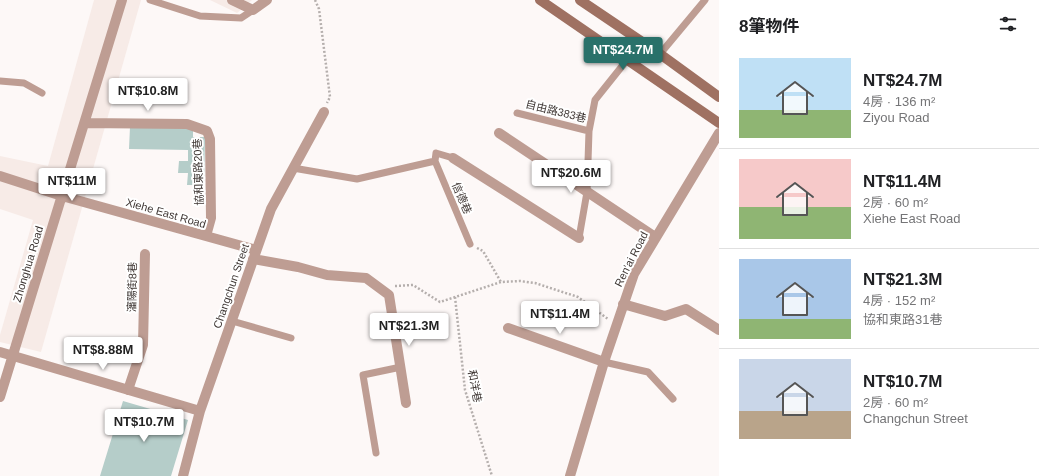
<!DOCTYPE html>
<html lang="zh-TW">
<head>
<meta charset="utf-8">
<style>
  body { margin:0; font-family:Arial,"Noto Sans TC",sans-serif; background:#f6f6f6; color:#202124; height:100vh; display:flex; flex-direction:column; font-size:15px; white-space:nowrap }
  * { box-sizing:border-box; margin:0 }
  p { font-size:13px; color:#757577 }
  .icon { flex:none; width:22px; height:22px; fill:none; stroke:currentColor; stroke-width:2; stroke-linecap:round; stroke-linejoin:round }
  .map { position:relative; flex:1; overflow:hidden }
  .drawer { display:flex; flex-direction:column; background:#fff; width:320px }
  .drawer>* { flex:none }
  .price { position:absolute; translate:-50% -34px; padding:0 9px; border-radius:4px; background:#fff; color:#222; font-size:13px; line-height:26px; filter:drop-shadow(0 1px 2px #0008) }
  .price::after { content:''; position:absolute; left:50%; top:24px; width:12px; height:9px; margin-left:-6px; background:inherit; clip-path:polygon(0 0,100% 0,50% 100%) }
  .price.on { background:#29716a; color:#fff }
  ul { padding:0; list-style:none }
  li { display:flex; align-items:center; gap:12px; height:100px; padding:0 20px }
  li+li { border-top:1px solid #e0e0e0 }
  li span { display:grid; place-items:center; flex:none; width:112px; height:80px; border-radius:0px; color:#555 }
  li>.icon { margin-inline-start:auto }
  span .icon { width:48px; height:48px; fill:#fffc; stroke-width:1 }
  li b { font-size:17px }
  h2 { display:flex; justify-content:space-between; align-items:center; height:48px; padding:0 20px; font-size:17px }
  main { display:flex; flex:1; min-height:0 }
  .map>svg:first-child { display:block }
  .built { fill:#f7ebe7 }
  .building { fill:#b5cdc9 }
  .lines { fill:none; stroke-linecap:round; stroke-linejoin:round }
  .path { stroke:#b5afad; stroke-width:2.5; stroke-dasharray:2 2; stroke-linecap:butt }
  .lane { stroke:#be9d93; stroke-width:7 }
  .street { stroke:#be9d93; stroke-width:10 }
  .secondary { stroke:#9f7162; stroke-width:10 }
  .labels { text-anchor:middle; stroke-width:4; stroke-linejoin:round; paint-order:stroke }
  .street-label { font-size:11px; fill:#3e3633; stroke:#fff }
</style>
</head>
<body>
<main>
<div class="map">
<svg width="719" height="476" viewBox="0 0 719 476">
  <rect width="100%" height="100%" fill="#fdf8f7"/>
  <path class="built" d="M94 0H141L41 352 0 342V335L33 220 0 209V156L48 166Z
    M210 0H252L237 13Z"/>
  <path class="building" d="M130 127 193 128V137H205L204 185H187L188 173H178L179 161H188V150L129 149Z
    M123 401 188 420 171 476H100Z"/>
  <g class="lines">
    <path class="path" d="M315 0 319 9 330 97 327 103
      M477 248 483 251 501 282
      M395 286 413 285 440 302 501 282 520 281 535 283 578 297 608 319
      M455 297 465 390 492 476"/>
    <path class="lane" d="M150 0 200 16 241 18 253 10
      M660 54 705 0
      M0 81 24 83 42 93
      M517 113 589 131
      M435 161 470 244
      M293 168 357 179 435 161 436 153 453 158
      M579 238 587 192 589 131 595 100 627 60
      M232 321 291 338
      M604 362 648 372 673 399
      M376 453 363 375 401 367"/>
    <path class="street" d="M232 0 253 10 267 0
      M85 123 187 124 207 131 210 139 211 218 206 236
      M499 133 655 237
      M453 158 579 238
      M0 176 62 196 256 250
      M253 259 298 267 327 275 366 278 389 295 406 403
      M623 304 665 316 686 309 719 330
      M508 328 604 362
      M0 352 200 411
      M128 390 143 345 145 254
      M0 397 122 0
      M183 476 200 411 271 209 324 112
      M570 476 604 362 634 274 719 133"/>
    <path class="secondary" d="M540 0 719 123
      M580 0 660 54 719 97"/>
  </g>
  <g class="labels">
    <g class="street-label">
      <text transform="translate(556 111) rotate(14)" y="4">自由路383巷</text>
      <text transform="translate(198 172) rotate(-92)" y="4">協和東路20巷</text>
      <text transform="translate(462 198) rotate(67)" y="4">信德巷</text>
      <text transform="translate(166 213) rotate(16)" y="4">Xiehe East Road</text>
      <text transform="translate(631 259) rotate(-63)" y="4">Ren'ai Road</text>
      <text transform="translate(28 264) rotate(-73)" y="4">Zhonghua Road</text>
      <text transform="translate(231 286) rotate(-71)" y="4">Changchun Street</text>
      <text transform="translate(132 287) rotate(-89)" y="4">瀋陽街8巷</text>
      <text transform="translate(475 386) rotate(79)" y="4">和洋巷</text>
    </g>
  </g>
</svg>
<b class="price on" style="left:623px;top:71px">NT$24.7M</b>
<b class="price" style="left:148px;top:112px">NT$10.8M</b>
<b class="price" style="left:571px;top:194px">NT$20.6M</b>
<b class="price" style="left:72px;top:202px">NT$11M</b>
<b class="price" style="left:560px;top:335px">NT$11.4M</b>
<b class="price" style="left:409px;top:347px">NT$21.3M</b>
<b class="price" style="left:103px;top:371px">NT$8.88M</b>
<b class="price" style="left:144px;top:443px">NT$10.7M</b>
</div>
<section class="drawer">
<h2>8筆物件<svg class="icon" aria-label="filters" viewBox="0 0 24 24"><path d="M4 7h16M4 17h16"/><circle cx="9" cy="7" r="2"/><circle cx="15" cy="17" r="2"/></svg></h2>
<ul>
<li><span style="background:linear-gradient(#bfe0f5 65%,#8fb573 0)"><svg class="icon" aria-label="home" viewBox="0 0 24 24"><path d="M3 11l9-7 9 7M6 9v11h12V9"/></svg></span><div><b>NT$24.7M</b><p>4房 · 136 m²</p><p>Ziyou Road</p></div></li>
<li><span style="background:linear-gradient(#f6c9c9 60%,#8fb573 0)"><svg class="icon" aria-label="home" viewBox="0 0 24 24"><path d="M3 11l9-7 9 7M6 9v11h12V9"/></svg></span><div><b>NT$11.4M</b><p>2房 · 60 m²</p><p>Xiehe East Road</p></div></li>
<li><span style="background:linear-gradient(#a9c7e8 75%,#8fb573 0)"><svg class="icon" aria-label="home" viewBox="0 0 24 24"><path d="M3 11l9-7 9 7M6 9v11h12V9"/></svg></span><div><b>NT$21.3M</b><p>4房 · 152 m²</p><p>協和東路31巷</p></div></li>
<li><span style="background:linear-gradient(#c9d6e8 65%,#b9a48a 0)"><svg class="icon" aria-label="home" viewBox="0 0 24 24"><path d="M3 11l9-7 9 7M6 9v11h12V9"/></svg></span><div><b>NT$10.7M</b><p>2房 · 60 m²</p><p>Changchun Street</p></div></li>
</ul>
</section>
</main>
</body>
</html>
